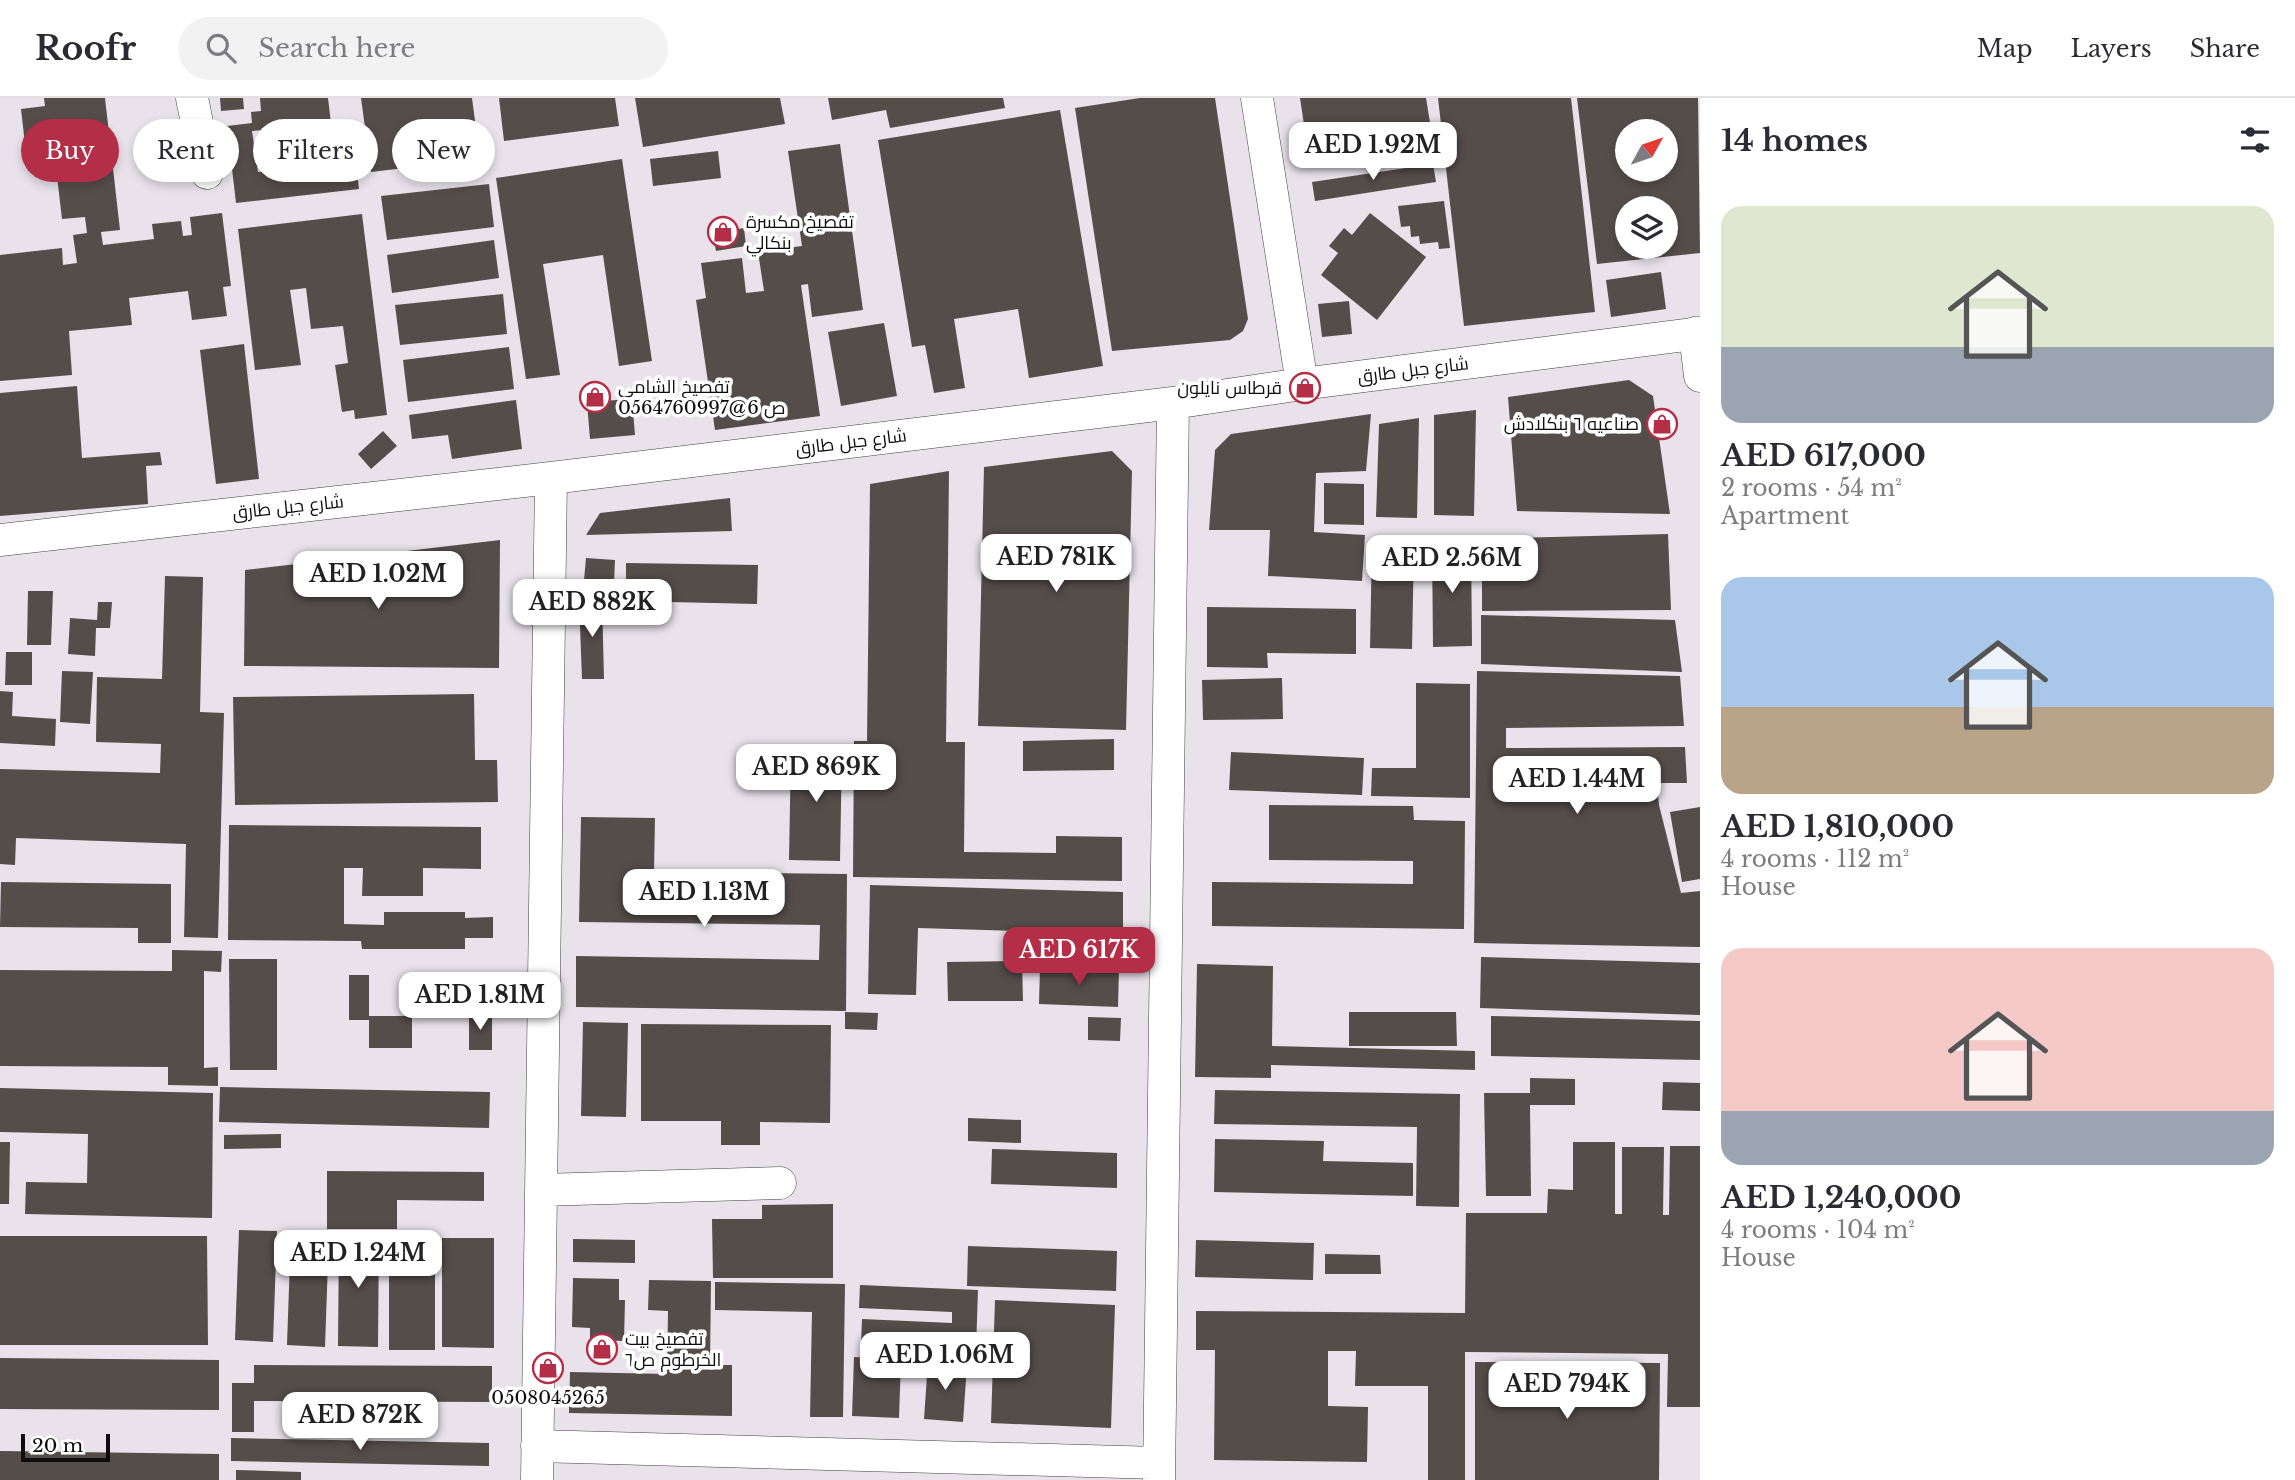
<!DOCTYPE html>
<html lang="en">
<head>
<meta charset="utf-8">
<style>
  body { margin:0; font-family:"Libre Baskerville",Cairo,serif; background:#f2f2f3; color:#2b2b33; height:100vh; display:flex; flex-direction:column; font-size:26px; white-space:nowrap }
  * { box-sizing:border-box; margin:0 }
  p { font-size:23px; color:#7c7c81 }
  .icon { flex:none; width:38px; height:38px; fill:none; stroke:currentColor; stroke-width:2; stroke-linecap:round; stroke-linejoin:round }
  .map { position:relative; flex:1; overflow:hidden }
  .sheet { display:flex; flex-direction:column; background:#fff; width:595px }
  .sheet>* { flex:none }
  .top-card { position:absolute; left:21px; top:21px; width:665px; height:63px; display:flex; gap:14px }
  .needle { width:46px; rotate:50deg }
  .fabs { position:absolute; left:1615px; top:21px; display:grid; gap:14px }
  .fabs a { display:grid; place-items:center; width:63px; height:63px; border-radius:50%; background:#fff; box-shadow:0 4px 10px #0003; font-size:35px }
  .scale { position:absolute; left:21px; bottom:18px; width:89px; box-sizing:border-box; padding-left:7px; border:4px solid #0d0d0d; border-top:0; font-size:19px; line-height:24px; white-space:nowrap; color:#0d0d0d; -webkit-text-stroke:5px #fff; paint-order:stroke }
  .price { position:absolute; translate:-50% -60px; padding:0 16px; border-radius:14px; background:#fff; color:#222; font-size:23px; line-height:46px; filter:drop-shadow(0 2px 4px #0008) }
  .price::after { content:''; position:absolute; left:50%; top:42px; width:21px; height:16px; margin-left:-10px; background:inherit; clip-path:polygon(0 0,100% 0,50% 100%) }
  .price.active { background:#b42e47; color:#fff }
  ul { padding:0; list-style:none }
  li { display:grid; align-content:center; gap:14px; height:371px; padding:0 21px }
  li span { display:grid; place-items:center; height:217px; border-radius:21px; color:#555 }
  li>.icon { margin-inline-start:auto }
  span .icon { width:126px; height:126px; fill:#fffc; stroke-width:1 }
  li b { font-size:30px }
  h2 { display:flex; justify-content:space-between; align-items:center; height:84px; padding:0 21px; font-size:30px }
  .pill { padding:0 24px; border-radius:32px; background:#fff; box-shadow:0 4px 10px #0003; font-size:24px; line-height:63px }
  .pill.active { background:#b42e47; color:#fff }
  header { display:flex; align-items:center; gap:42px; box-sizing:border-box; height:98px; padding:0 35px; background:#fff; border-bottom:2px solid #e1e1e2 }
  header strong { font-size:33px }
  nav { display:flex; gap:38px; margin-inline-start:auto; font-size:24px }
  .search { width:490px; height:63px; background:#f2f2f3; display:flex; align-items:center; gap:18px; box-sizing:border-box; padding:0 24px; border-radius:38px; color:#7c7c81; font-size:26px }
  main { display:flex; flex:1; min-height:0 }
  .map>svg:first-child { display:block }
  .industrial { fill:#e9e2eb; fill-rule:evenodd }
  .building { fill:#554d4a; fill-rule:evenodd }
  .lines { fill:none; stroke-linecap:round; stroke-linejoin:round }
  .minor-casing { stroke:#404040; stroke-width:33 }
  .minor { stroke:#fff; stroke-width:32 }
  .labels { text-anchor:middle; stroke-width:7; stroke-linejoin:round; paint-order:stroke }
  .poi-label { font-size:18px; fill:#0d0d0d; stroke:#fff; text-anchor:start }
  .street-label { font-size:18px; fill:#0d0d0d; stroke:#fff }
</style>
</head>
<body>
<header>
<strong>Roofr</strong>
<div class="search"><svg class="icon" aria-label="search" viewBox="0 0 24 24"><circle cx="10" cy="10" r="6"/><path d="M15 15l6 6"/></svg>Search here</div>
<nav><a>Map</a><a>Layers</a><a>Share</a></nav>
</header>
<main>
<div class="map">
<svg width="1700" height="1382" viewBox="0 0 1700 1382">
  <rect width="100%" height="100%" fill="#fef9ee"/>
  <path class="industrial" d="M0 0H1700V1382H0ZM1628 33H1666V72H1628ZM1628 110H1666V149H1628Z"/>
  <path class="building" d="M44 0H105L120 132 101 134 103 147 154 141 152 126 181 123 183 138 192 137 190 119 222 115 231 188 223 189 227 218 192 222 188 193 129 200 132 227 69 233 72 277 0 283V157L62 150 63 167 77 165 73 137 87 135 85 119 62 121 56 70 28 73 21 11 45 8Z
    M220 0H243L244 11 221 13Z
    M260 0H328L334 51 354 49 359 91 236 105 227 28 252 25 251 14 261 13ZM264 32 266 58 326 52 329 67 258 74 252 33Z
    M361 0H472L480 61 371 74Z
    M499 0H615L619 28 504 43Z
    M635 0H780L785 26 643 49Z
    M828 0H1003L1005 10 890 30 886 12 832 22Z
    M1140 0H1215L1248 221 1243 233 1230 242 1112 253 1075 10Z
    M1300 0H1426L1434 49 1310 67Z
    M1438 0H1571L1595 214 1464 228Z
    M1577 0H1698L1700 155 1597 166ZM1628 33H1666V72H1628ZM1628 110H1666V149H1628Z
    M1060 12 1103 268 1029 280 1018 211 954 221 965 290 934 295 925 247 912 249 878 42Z
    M840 46 863 212 812 219 808 186 801 187 820 318 715 332 696 202 706 200 701 165 742 160 746 195 764 193 758 154 802 148 788 53Z
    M718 53 721 80 653 88 650 61Z
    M622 61 652 263 619 268 603 157 543 166 560 277 526 281 496 80Z
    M1433 66 1436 84 1315 103 1312 84Z
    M489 86 494 129 387 142 381 98Z
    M1444 103 1450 150 1439 151 1438 144 1420 146 1419 138 1411 139 1410 128 1401 129 1398 108Z
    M1370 115 1426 159 1377 222 1321 177 1338 155 1329 148 1344 130 1352 137Z
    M362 116 387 317 355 321 354 312 342 314 335 267 348 265 343 228 311 231 306 190 290 192 301 267 255 272 238 131Z
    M744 130 746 148 716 153 713 135Z
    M494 142 499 180 392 195 387 157Z
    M1661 174 1666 211 1611 219 1606 182Z
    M503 196 507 236 400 247 395 207Z
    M1349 203 1352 236 1322 239 1318 206Z
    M884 225 897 298 841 308 828 234Z
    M244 246 259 381 216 386 200 252Z
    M509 249 514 291 408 304 403 262Z
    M1629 282 1653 298 1670 416 1517 413 1508 299Z
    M77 288 82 360 160 354 162 367 146 368 148 406 0 418V295Z
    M632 301 635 337 590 341 587 304Z
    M516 302 522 351 452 361 448 337 412 341 409 317Z
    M1476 312 1474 418 1434 417V317Z
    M1371 316 1366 373 1316 375 1314 434 1365 437 1362 483 1268 478 1270 432H1209L1215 352 1231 336Z
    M1419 320 1417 420 1376 419 1379 326Z
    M383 333 397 348 371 371 358 356Z
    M1112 353 1132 373 1126 632 978 628 984 369Z
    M949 373 946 644H965L964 754 1056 755V738L1122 739V783L853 779 854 643H867L870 386Z
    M1324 385 1364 386V427L1324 426Z
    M730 400 732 433 586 437 600 415Z
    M1668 436 1671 512 1482 513V441Z
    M500 442 499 570 244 568 245 472Z
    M1372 444 1414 445 1412 551 1370 550Z
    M1432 445 1471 446 1472 548 1433 549Z
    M586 460 615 462 614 485 584 482Z
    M626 465 758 467 757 506 626 503Z
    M165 478 203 479 200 614 224 615 218 840 184 839 186 746 16 740 15 767 0 766V671L160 675 161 646 96 644 97 579 162 581Z
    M28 493H53L51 547H27Z
    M579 502H602L604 581H582Z
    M98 504H112L110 530H96L95 558 68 556 70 520 97 522Z
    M1207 509 1356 511V556L1267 555 1268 570 1207 569Z
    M1481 517 1675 522 1682 574 1481 566Z
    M6 554H32V587H5Z
    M62 573 93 574 90 626 60 624Z
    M1477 573 1680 578 1684 628 1506 630V650L1685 649 1687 685H1657L1659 707 1681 795 1700 793V849L1474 845Z
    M1282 580 1283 621 1203 622 1202 582Z
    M1416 585 1470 586V700L1371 698 1372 670H1416Z
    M0 593 13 594 12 618 56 621 55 648 0 645Z
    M474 596 475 662H497L498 704 235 707 233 599Z
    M1114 641V672L1023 673V643Z
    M791 650 842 651 840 763 789 762Z
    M1231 654 1364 660 1362 697 1229 692Z
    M1269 707 1413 708 1414 722 1465 723 1464 831 1212 828V784L1413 786V763L1269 762Z
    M1700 709V781L1682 784 1670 714Z
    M581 719 655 720 654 774 847 776 846 913 576 909V858L819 862 820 827 579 824Z
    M229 727 481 729V771L423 770V798H362L363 770H344V826L384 827V814H465V820L493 819V840H465V851H362L361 843 228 842Z
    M1 784 171 786V845H138V830L0 829Z
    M870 787 1123 794V836L918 830 916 897 868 896Z
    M172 852 222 853 221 874 204 873V970L218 969V988L168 987V969L0 968V872L172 873Z
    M1481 859 1700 865V917L1480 910Z
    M229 861H277V972H230Z
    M1022 863 1023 903H948L947 864Z
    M1197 866 1273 868 1272 948 1475 953V972L1271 967V980L1195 979Z
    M1040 869 1119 871 1118 909 1039 906Z
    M349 877H369V918H412V950H369V922H349Z
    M845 914 878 915 877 932 845 931Z
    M1349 914H1456L1457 948H1349Z
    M469 916 492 917V952H469Z
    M1491 918 1700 923V962L1491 958Z
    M1088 919 1121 920 1120 943 1088 942Z
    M583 924 628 925 626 1019 581 1018Z
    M641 926 831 927 830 1025 760 1024V1047H721V1023H641Z
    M1530 980 1575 981V1007H1530L1531 1098H1486L1484 995H1530Z
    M1663 984 1700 985V1013L1662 1012Z
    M220 989 490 994 489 1030 219 1024Z
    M0 990 213 995 212 1120 25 1116 26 1084 87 1085 88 1036 0 1034Z
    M1215 992 1460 996 1459 1109 1416 1108 1417 1029 1214 1026Z
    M968 1020 1021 1022V1045L968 1043Z
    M281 1036V1050L224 1051V1037Z
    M1215 1041 1324 1043 1323 1063 1413 1065V1098L1214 1094Z
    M0 1044H10L9 1106H0Z
    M1573 1044H1615V1116H1622V1049H1664L1663 1117H1669L1670 1048H1700V1309H1667L1668 1256 1465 1254V1382H1428V1288H1355L1356 1253H1328V1308L1368 1309 1367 1364 1214 1362 1215 1252H1196V1213L1465 1215 1466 1115H1547L1548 1091 1573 1092Z
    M992 1051 1117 1055V1090L991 1086Z
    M327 1073 484 1074V1103L397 1102V1131H327Z
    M833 1106V1180H713L712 1121H762V1107Z
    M239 1132 277 1133 273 1244 235 1242Z
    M291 1133 329 1135 325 1249 287 1247Z
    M339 1135 379 1136 378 1249 338 1248Z
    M0 1138H207L208 1247H0Z
    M389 1140H435V1252H389Z
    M442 1140H494V1250L442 1249Z
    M573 1141 635 1142V1165L573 1164Z
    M1196 1142 1314 1145 1313 1182 1195 1179Z
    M968 1148 1117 1153 1116 1193 967 1188Z
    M1325 1156 1380 1157 1381 1176H1325Z
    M573 1180 619 1181V1202H625L624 1243 590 1242V1230L572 1229Z
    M649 1182 711 1183 710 1267H732V1318L569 1315 570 1274 667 1276 668 1213 648 1212Z
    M715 1184 845 1186 843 1319H810L812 1214 715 1212Z
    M860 1187 978 1192 976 1252 861 1246 862 1221 952 1225V1214L859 1210Z
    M995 1202 1115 1207 1111 1330 991 1325Z
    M854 1259 901 1262 899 1320 852 1318Z
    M0 1260 219 1262V1312L0 1311Z
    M928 1263 967 1267 963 1324 924 1321Z
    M1475 1264 1660 1265 1659 1382H1475Z
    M254 1267 492 1268V1304L254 1303V1334H232V1285H254Z
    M231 1340 489 1345V1368L231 1363Z
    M0 1353 219 1356V1382H0Z
    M236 1372 301 1374V1382H236Z"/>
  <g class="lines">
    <g class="minor-casing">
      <path id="minor" d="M192 0 207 75
        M1257 0 1302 286
        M1695 235 1700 278
        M0 442 551 380 1173 305 1302 286 1700 235
        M541 1092 780 1085
        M537 1348 1159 1365
        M537 1382 551 380
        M1159 1382 1173 305"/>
    </g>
    <use href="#minor" class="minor"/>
  </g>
  <defs>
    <g id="shop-ring" transform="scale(1.575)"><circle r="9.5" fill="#fff" stroke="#b42e47" stroke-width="1.5"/><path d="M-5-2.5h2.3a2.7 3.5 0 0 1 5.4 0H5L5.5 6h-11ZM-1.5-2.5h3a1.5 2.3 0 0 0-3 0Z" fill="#b42e47"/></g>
  </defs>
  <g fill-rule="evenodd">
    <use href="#shop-ring" x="723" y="134"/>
    <use href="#shop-ring" x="1305" y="290"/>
    <use href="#shop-ring" x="595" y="299"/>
    <use href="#shop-ring" x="1662" y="326"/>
    <use href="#shop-ring" x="602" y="1251"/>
    <use href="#shop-ring" x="548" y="1270"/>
  </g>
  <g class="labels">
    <g class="poi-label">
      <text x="746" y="130">تفصيخ مكسرة<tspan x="746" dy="21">بنكالي</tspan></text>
      <text x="618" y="295">تفصيخ الشامي<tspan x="618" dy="21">ص 6@0564760997</tspan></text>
      <text x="1282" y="296" text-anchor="end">قرطاس نايلون</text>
      <text x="1639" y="332" text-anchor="end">صناعيه ٦ بنكلادش</text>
      <text x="625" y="1247">تفصيخ بيت<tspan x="625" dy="21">الخرطوم ص٦</tspan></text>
      <text x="548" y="1306" text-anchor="middle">0508045265</text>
    </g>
    <g class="street-label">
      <text transform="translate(1413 272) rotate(-7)" y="6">شارع جبل طارق</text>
      <text transform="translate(851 344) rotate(-7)" y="6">شارع جبل طارق</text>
      <text transform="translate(288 409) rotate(-6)" y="6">شارع جبل طارق</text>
    </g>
  </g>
</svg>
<div class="fabs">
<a><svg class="needle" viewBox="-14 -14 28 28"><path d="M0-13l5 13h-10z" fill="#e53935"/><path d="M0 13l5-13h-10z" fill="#7c7c81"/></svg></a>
<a><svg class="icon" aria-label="layers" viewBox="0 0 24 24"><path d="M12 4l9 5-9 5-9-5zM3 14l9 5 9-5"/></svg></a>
</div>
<div class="scale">20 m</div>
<b class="price" style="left:1373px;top:84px">AED 1.92M</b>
<b class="price" style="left:1056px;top:496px">AED 781K</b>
<b class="price" style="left:1452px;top:497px">AED 2.56M</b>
<b class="price" style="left:378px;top:513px">AED 1.02M</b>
<b class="price" style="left:592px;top:541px">AED 882K</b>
<b class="price" style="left:816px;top:706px">AED 869K</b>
<b class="price" style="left:1577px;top:718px">AED 1.44M</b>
<b class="price" style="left:704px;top:831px">AED 1.13M</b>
<b class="price active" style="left:1079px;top:889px">AED 617K</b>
<b class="price" style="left:480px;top:934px">AED 1.81M</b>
<b class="price" style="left:358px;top:1192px">AED 1.24M</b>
<b class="price" style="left:945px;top:1294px">AED 1.06M</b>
<b class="price" style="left:1567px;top:1323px">AED 794K</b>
<b class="price" style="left:360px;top:1354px">AED 872K</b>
<div class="top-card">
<a class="pill active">Buy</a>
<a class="pill">Rent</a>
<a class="pill">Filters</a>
<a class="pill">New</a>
</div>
</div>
<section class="sheet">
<h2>14 homes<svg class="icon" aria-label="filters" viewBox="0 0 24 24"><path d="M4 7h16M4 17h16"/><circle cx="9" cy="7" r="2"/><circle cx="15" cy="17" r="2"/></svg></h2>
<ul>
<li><span style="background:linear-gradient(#dfe7d0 65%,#9aa5b1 0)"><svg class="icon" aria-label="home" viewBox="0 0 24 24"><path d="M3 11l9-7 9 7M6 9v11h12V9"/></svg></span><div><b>AED 617,000</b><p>2 rooms · 54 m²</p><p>Apartment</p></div></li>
<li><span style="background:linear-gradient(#a9c7e8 60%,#b9a48a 0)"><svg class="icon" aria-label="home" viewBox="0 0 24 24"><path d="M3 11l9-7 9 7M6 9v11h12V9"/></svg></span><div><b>AED 1,810,000</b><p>4 rooms · 112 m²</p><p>House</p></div></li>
<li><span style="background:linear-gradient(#f6c9c9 75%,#9aa5b1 0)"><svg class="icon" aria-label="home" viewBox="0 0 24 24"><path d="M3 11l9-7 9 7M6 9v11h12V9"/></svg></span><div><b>AED 1,240,000</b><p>4 rooms · 104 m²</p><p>House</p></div></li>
</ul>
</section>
</main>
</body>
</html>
